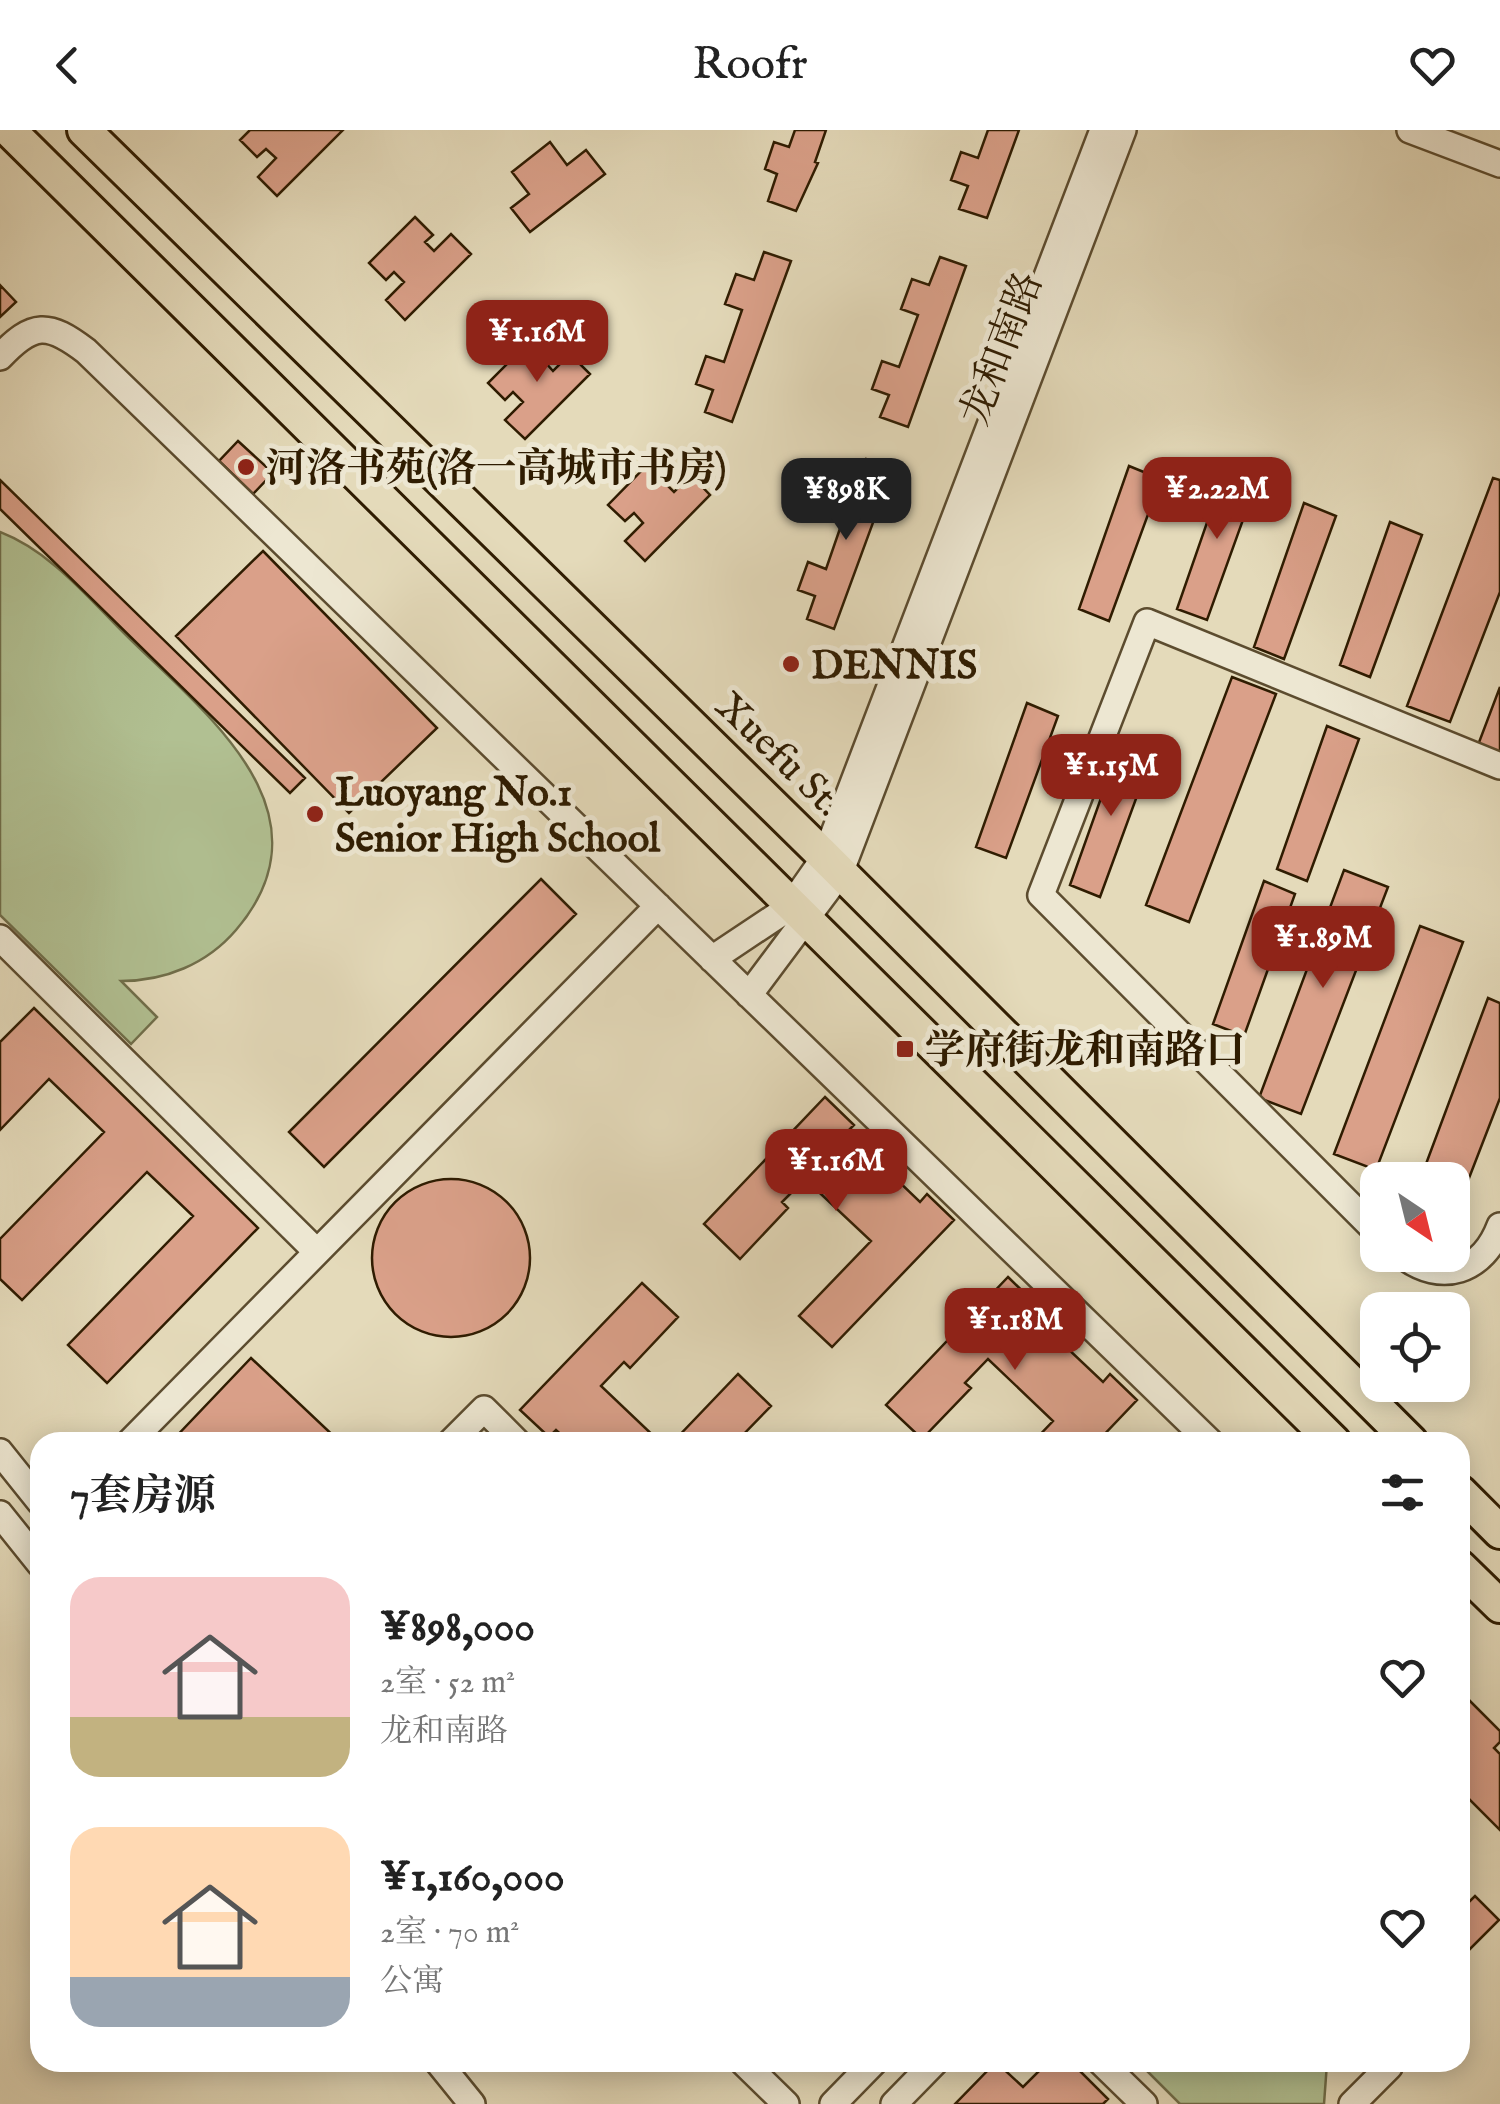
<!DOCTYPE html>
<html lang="zh">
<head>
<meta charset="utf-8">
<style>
  body { margin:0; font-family:"IM FELL English","Noto Serif SC",serif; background:#f2f2f2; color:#222; height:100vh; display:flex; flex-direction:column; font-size:38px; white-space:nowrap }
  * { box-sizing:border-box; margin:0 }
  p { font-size:32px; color:#767676 }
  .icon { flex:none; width:55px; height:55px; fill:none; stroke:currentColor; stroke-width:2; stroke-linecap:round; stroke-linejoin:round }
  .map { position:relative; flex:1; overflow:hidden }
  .details { position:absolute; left:30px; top:1302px; width:1440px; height:640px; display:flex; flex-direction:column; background:#fff; border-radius:30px; box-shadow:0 5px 25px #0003 }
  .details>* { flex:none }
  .needle { width:65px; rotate:145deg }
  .tools { position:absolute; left:1360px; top:1032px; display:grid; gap:20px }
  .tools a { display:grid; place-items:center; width:110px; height:110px; border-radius:20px; background:#fff; box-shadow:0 5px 25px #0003; font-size:50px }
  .price { position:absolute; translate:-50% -85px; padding:0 22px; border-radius:20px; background:#8f2418; color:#fff; font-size:32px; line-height:65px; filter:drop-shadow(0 2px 5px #0008) }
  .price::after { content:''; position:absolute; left:50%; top:60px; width:30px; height:22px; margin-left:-15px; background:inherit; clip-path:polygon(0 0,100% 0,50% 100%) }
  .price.selected { background:#222; color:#fff }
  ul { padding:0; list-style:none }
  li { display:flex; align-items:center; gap:30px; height:250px; padding:0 40px }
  li span { display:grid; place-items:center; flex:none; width:280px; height:200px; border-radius:30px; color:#555 }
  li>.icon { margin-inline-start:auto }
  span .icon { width:120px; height:120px; fill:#fffc; stroke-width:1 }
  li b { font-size:42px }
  h2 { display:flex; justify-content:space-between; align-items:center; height:120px; padding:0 40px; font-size:42px }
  header { display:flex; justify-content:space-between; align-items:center; height:130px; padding:0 40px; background:#fff; font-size:45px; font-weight:600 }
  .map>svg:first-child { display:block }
  .green { fill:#b1c092; stroke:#706e4a; stroke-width:2.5 }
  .building { fill:#daa089; stroke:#2f1c01; stroke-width:2.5 }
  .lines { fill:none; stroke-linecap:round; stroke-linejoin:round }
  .minor-casing { stroke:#5c4c2f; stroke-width:30 }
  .major-casing { stroke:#2f1c01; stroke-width:38 }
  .minor { stroke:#ede7d2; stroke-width:25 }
  .major { stroke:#e4daba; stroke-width:32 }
  .poi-dot { fill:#8f2418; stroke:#ede7d2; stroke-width:4 }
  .labels { text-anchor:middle; stroke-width:10; stroke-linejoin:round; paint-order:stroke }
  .street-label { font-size:40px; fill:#2f1c01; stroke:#ede7d2 }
  .poi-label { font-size:40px; font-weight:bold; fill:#2f1c01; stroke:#ede7d2; text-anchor:start }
</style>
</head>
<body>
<header><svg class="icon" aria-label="back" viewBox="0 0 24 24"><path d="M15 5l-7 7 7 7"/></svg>Roofr<svg class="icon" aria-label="heart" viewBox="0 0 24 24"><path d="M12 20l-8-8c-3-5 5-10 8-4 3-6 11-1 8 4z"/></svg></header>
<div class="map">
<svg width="1500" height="1974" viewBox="0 0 1500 1974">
  <rect width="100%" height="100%" fill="#e4daba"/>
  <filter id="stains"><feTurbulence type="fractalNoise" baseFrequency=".002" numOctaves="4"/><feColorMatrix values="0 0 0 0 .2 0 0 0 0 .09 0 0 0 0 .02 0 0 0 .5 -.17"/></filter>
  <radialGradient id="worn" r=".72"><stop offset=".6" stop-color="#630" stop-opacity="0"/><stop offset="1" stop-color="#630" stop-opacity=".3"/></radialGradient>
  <path class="green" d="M0 402C52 422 90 470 129 508 206 584 336 683 236 800 207 834 165 851 121 851L157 887 131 914 0 785Z
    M1139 1933H1327L1324 1974H1180Z"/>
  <path class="building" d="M250 0H343L277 66 258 47 276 28 266 19 257 27 240 10Z
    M795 0H826L815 32 818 33 796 81 768 71 777 44 765 39 774 12 789 17Z
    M988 0H1019L987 88 959 79 968 56 951 50 961 22 978 28Z
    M550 12 567 35 586 20 605 44 530 102 511 78 529 64 512 42Z
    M415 87 433 105 425 112 434 121 451 104 471 124 405 190 386 170 404 152 394 142 386 150 369 133Z
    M764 122 791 131 732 292 705 282 713 260 696 254 706 226 724 232 742 180 725 174 736 144 754 150Z
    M940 127 966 136 908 297 880 287 889 265 872 259 882 231 899 237 918 185 901 179 912 149 929 155Z
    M0 155 16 172 0 187Z
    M534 207 552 224 545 232 553 241 570 224 590 244 525 309 505 290 523 272 513 262 505 270 488 253Z
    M238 311 273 343 253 364 219 331Z
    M654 328 672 346 665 353 674 362 691 345 710 365 645 431 625 411 643 393 634 383 625 391 608 375Z
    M866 329 893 338 834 499 807 489 815 466 798 460 808 432 826 439 844 387 827 380 838 351 856 357Z
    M1227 335 1258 348 1207 490 1177 479Z
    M1129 336 1161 349 1109 491 1079 479Z
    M1493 348 1500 350V462L1450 592 1407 576Z
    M0 350 305 648 290 663 0 379Z
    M1304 373 1336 386 1284 529 1254 517Z
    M1390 392 1422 405 1370 547 1340 535Z
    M263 421 437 598 349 683 176 506Z
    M1232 547 1276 564 1189 792 1146 775Z
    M1500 557V624L1478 615Z
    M1027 573 1058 586 1006 728 976 717Z
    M1327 596 1359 609 1307 751 1277 739Z
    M1121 612 1152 625 1100 767 1070 755Z
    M1344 740 1388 757 1301 984 1259 968Z
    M541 749 576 784 324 1037 289 1002Z
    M1264 751 1295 764 1244 906 1213 894Z
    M1420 796 1463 812 1376 1040 1334 1024Z
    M1488 868 1500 873V968L1452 1092V1050H1420Z
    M34 878 258 1098 107 1253 68 1215 193 1086 147 1042 22 1170 0 1149V1109L104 1002 49 949 0 1000V912Z
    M825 967 854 995 847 1002 920 1072 927 1064 954 1090 832 1217 799 1186 871 1111 805 1049 782 1072 788 1078 740 1129 704 1094Z
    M372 1128a79 79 0 1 1 158 0a79 79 0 1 1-158 0Z
    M1008 1147 1037 1175 1029 1182 1103 1252 1110 1244 1137 1270 1097 1312H1033L1053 1291 988 1229 965 1253 971 1258 922 1309 886 1275Z
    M642 1153 678 1187 630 1238 624 1232 601 1256 660 1312H569L556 1300 549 1307 520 1280Z
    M251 1228 340 1312H171Z
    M738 1244 771 1276 736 1312H673Z
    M1460 1561 1500 1601V1612L1494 1618 1500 1624V1700L1460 1660Z
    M1460 1763 1469 1772 1475 1766 1499 1790 1460 1829Z
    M996 1932 1023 1957 1048 1932H1071L1108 1969 1103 1974H955Z"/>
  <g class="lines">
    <g class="minor-casing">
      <path id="minor" d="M1410 0 1500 34
        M0 227C33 192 48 192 86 221L1210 1312
        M0 808 317 1122
        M712 829 790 777 825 727 1103 0
        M749 865 840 743 1123 0
        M1378 1103 1041 765 1147 492 1500 636
        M1402 1125C1442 1156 1483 1141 1500 1096
        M130 1312 658 776
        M451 1312 484 1279 517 1312
        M0 1322 40 1372
        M0 1384 40 1434
        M438 1932 472 1974
        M743 1932 786 1974
        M1101 1932 1144 1974
        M833 1974 874 1932
        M894 1974 935 1932
        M1352 1974 1389 1937 1384 1932"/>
    </g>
    <g class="major-casing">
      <path id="major" d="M9 0 1334 1312
        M84 0 825 727 1411 1312
        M1460 1362 1500 1402
        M1460 1437 1500 1476"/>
    </g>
    <use href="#minor" class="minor"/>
    <use href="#major" class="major"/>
  </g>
  <g class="poi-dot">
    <circle cx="246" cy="337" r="10"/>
    <circle cx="791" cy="534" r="10"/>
    <circle cx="315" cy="684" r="10"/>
    <rect x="895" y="909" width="20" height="20" rx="5"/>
  </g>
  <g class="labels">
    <g class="street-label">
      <text transform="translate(1000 218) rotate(-69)" y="14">龙和南路</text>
      <text transform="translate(780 623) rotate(44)" y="14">Xuefu St.</text>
    </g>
    <g class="poi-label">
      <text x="266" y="351">河洛书苑(洛一高城市书房)</text>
      <text x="811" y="548">DENNIS</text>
      <text x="335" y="675">Luoyang No.1<tspan x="335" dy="46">Senior High School</tspan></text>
      <text x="925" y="933">学府街龙和南路口</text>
    </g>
  </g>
  <rect width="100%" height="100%" filter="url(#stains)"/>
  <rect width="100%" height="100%" fill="url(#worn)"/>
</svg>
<div class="tools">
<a><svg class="needle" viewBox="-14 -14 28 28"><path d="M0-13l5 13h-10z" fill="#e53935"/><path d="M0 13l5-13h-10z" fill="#767676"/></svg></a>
<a><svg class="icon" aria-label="locate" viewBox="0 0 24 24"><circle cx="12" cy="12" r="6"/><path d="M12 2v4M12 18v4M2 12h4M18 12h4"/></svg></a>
</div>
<b class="price" style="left:537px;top:255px">¥1.16M</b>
<b class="price" style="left:1217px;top:412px">¥2.22M</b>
<b class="price selected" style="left:846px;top:413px">¥898K</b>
<b class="price" style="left:1111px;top:689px">¥1.15M</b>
<b class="price" style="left:1323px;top:861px">¥1.89M</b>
<b class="price" style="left:836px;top:1084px">¥1.16M</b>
<b class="price" style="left:1015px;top:1243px">¥1.18M</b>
<section class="details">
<h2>7套房源<svg class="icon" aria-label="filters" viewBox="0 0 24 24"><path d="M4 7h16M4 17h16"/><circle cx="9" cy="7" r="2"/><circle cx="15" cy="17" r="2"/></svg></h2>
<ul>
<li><span style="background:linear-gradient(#f6c9c9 70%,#c2b280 0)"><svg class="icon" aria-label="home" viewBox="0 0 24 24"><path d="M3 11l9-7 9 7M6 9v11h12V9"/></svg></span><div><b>¥898,000</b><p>2室 · 52 m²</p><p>龙和南路</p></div><svg class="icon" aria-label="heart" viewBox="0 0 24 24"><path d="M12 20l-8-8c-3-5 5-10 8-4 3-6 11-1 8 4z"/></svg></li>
<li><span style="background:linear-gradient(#ffd9b3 75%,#9aa5b1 0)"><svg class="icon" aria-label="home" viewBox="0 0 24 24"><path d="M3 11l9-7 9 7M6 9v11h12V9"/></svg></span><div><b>¥1,160,000</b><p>2室 · 70 m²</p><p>公寓</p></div><svg class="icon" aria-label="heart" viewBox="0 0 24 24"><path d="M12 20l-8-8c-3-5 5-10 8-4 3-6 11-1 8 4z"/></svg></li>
</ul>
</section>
</div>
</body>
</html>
